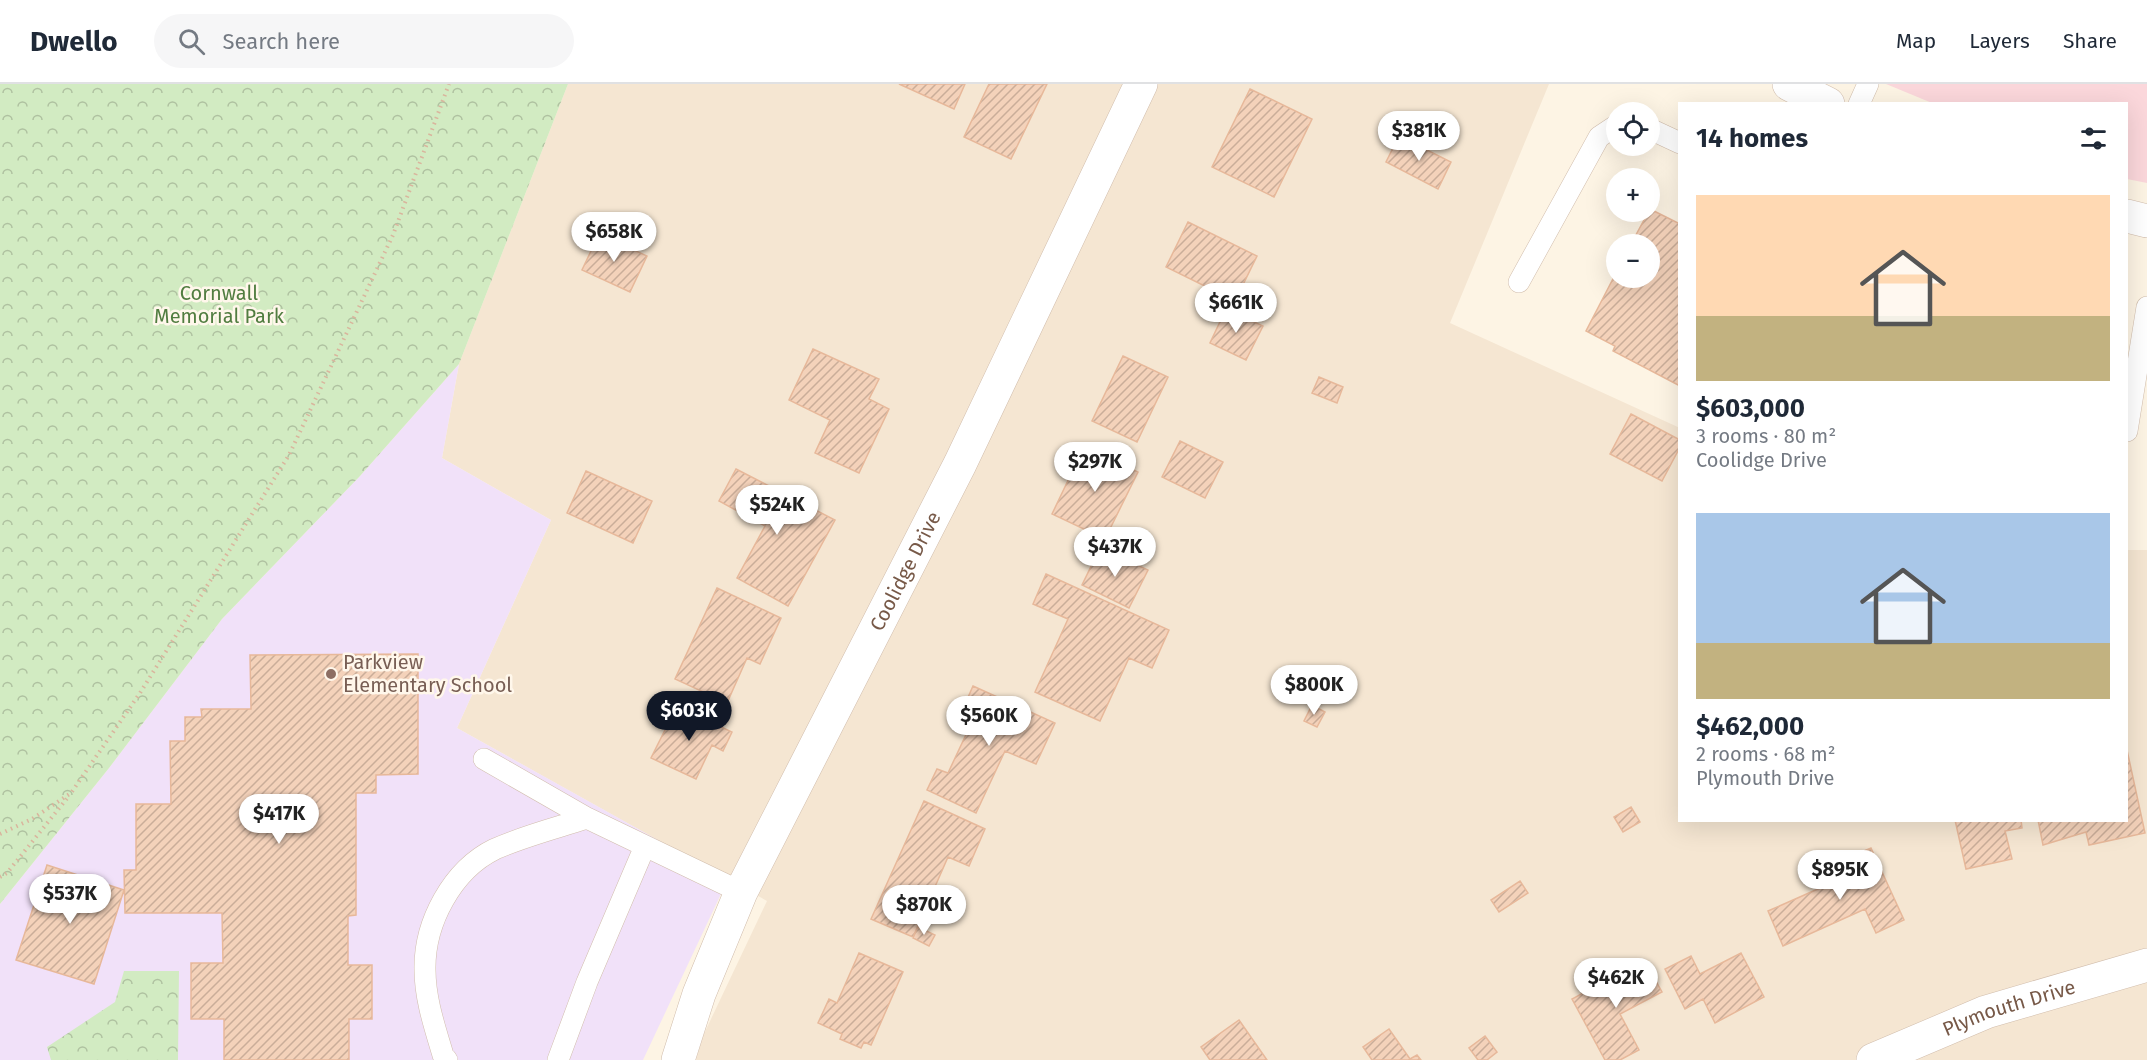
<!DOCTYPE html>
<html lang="en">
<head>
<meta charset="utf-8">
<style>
  body { margin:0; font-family:"Fira Sans",sans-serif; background:#f6f6f7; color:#1f2937; height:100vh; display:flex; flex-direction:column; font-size:22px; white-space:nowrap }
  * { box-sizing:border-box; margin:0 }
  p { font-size:20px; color:#747a83 }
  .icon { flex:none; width:33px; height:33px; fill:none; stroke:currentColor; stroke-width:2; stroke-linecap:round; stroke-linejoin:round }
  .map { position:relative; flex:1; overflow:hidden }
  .panel { position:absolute; left:1678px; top:18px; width:450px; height:720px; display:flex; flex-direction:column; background:#fff; border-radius:0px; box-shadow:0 6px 24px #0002 }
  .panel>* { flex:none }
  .controls { position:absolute; left:1606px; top:18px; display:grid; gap:12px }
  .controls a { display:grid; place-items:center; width:54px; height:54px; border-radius:50%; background:#fff; box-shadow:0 6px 24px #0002; font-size:30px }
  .price { position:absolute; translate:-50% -51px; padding:0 14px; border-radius:21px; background:#fff; color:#222; font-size:20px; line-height:39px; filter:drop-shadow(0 2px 3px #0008) }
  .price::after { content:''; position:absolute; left:50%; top:36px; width:18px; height:14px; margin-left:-9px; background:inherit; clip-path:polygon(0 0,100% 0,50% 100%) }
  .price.on { background:#111827; color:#fff }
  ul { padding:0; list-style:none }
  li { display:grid; align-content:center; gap:12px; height:318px; padding:0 18px }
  li span { display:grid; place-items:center; height:186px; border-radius:0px; color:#555 }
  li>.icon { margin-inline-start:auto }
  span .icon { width:108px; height:108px; fill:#fffc; stroke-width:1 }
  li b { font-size:26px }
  h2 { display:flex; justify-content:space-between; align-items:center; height:72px; padding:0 18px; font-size:26px }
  header { display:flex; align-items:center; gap:36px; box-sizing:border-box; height:84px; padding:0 30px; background:#fff; border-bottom:2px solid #e0e1e3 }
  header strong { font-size:28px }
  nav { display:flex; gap:33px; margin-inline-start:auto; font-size:21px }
  .search { width:420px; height:54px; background:#f6f6f7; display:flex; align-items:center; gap:15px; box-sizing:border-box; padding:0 21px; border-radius:33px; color:#747a83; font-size:22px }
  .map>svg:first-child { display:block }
  .residential { fill:#f5e6d2 }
  .education { fill:#f1e1f9 }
  .medical { fill:#fbd7db }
  .park { fill:url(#park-crowns) }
  .building { fill:url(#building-hatch); stroke:#e7b89a; stroke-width:1.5 }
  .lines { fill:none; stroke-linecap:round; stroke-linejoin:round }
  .service-casing { stroke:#d1bdac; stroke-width:22 }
  .minor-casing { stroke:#d1bdac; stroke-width:34 }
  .tertiary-casing { stroke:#d1bdac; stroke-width:34 }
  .path { stroke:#d9b59d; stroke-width:4; stroke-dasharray:1.5 4.5; stroke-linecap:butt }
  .service { stroke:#fff; stroke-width:21 }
  .minor { stroke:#fff; stroke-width:33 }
  .tertiary { stroke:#fff; stroke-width:33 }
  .education-dot { fill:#8d6e63; stroke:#fff7eb; stroke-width:2 }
  .labels { text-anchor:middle; stroke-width:5; stroke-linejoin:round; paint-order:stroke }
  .park-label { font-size:20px; fill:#517d40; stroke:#fff7eb }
  .street-label { font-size:20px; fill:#775948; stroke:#fff7eb }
  .education-label { font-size:20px; fill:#785e54; stroke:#fff7eb; text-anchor:start }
</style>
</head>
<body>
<header>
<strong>Dwello</strong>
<div class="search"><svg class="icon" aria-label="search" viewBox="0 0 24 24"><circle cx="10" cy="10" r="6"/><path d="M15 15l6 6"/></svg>Search here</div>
<nav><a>Map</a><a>Layers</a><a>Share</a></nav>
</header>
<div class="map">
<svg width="2147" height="976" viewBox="0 0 2147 976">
  <defs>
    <pattern id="park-crowns" width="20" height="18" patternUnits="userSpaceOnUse" patternTransform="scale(1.5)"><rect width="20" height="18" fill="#d2ebc2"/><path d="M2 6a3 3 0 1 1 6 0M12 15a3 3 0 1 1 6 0" fill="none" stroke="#afc1a0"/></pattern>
    <pattern id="building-hatch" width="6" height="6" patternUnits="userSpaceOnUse" patternTransform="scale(1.5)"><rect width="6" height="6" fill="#f4d2ba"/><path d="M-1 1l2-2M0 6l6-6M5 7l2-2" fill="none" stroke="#caad99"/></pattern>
  </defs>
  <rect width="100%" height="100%" fill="#fdf4e4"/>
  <path class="residential" d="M568 0H1549L1450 239 1680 344V736H2127V466H2147V976H696L702 954 767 817 457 644 551 436 442 374 459 280Z"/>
  <path class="education" d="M459 280 442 374 551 436 457 644 728 795 643 976H0V820L109 684 222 535 360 392Z"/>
  <path class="medical" d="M1886 0H2147V99L2127 95V20L1932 19Z"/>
  <path class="park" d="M0 0H568L459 280 360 392 222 535 109 684 0 820Z
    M124 887H179L178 976H51L47 963 115 918Z"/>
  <path class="building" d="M899 0H965L954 25Z
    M989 0H1047L1011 75 964 53Z
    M1250 5 1312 35 1274 113 1212 83Z
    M1399 52 1451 78 1438 105 1386 78Z
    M1650 125 1680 140V302L1613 267 1615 262 1586 247 1617 187V194H1650V160H1631Z
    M1188 138 1257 172 1235 217 1166 183Z
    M599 150 647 172 630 208 582 186Z
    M1226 225 1263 242 1246 276 1210 259Z
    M813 265 879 295 869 315 889 325 859 389 815 369 830 336 789 316Z
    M1123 272 1168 293 1137 358 1092 337Z
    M1319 293 1343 303 1337 319 1312 309Z
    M1631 330 1680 356V363L1662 397 1610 370Z
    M1180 357 1223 378 1205 414 1162 393Z
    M1084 363 1138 388 1105 455 1052 430Z
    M736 385 835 436 788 522 737 494 765 442 719 417Z
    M586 387 652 417 633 459 567 429Z
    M1100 464 1148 486 1129 524 1082 501Z
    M1046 490 1169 546 1152 584 1129 574 1100 637 1035 608 1068 535 1033 520Z
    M717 504 781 534 760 580 747 574 727 619 675 595Z
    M418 570V690L376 691V709H356V831L348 832V881H372V935H349V976H224V935H191V879H223L222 829H125L124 786H136V720H171L170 657H185V633H202L201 625H251L250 571Z
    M973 602 1055 639 1036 680 1005 667 976 729 927 706 937 685 948 689 970 642 958 636Z
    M1312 621 1325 628 1317 643 1304 637Z
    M677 622 732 648 723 667 712 661 696 695 651 674Z
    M2127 666 2145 749 2089 761 2086 748 2043 761 2038 736H2127Z
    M924 717 985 745 969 782 948 773 913 853 871 835Z
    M1631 723 1640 738 1623 748 1614 733Z
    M1955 736H2021L2022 744 2005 747 2012 775 1966 785Z
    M1871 764 1904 836 1876 849 1865 825 1783 862 1768 827 1845 793 1838 778Z
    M47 781 124 806 94 900 16 876Z
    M1520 797 1528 809 1499 828 1491 816Z
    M918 843 935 851 929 862 913 854Z
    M859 869 903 888 871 961 864 958 861 964 840 955 842 950 818 939 829 915 837 919Z
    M1741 869 1764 913 1715 939 1703 915 1685 925 1665 885 1691 872 1700 890Z
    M1644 876 1662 908 1620 930 1639 966 1620 976H1605L1572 915Z
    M1239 936 1267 976H1210L1201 963Z
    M1389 945 1410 975 1417 971 1421 976H1372L1363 963Z
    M1485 952 1497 968 1487 976H1478L1469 964Z"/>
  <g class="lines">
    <g class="service-casing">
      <path id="service" d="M1859 20 1868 0
        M1650 45 1680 59
        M1519 198 1599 53 1617 41
        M2127 347 2147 223
        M484 675 587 734 741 808
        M447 976 443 971C435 944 425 915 425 886 424 839 452 786 495 765 524 752 556 744 587 734
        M558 976 587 898 645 762"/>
    </g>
    <g class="minor-casing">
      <g id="minor">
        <path id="s1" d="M678 976 699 910 741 808 960 380 1141 0"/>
        <path id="s2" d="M1873 976 1986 928 2147 881"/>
      </g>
    </g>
    <g class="tertiary-casing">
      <path id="tertiary" d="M1789 0 1828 20
        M2127 132 2147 137"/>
    </g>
    <path class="path" d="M0 750 32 735 71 709 140 609 289 371 393 151 449 0
      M0 793 7 789 69 712"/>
    <use href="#service" class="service"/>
    <use href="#minor" class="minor"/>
    <use href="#tertiary" class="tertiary"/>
  </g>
  <circle class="education-dot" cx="331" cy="590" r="6"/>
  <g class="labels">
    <g class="park-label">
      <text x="219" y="216">Cornwall<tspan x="219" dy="23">Memorial Park</tspan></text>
    </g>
    <g class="street-label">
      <text dy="7" stroke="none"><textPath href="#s1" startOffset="540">Coolidge Drive</textPath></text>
      <text dy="7" stroke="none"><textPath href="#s2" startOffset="146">Plymouth Drive</textPath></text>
    </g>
    <g class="education-label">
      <text x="343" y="585">Parkview<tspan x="343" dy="23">Elementary School</tspan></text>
    </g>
  </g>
</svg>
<div class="controls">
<a><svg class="icon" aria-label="locate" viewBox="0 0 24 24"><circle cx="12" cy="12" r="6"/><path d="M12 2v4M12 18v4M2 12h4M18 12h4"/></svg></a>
<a>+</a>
<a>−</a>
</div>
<b class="price" style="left:1419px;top:78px">$381K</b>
<b class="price" style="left:614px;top:179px">$658K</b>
<b class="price" style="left:1236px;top:250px">$661K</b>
<b class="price" style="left:1095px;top:409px">$297K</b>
<b class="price" style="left:777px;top:452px">$524K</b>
<b class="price" style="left:1115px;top:494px">$437K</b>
<b class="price" style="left:1314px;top:632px">$800K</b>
<b class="price on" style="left:689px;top:658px">$603K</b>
<b class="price" style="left:989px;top:663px">$560K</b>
<b class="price" style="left:279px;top:761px">$417K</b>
<b class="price" style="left:1840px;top:817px">$895K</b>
<b class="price" style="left:70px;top:841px">$537K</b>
<b class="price" style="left:924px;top:852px">$870K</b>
<b class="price" style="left:1616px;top:925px">$462K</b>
<section class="panel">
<h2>14 homes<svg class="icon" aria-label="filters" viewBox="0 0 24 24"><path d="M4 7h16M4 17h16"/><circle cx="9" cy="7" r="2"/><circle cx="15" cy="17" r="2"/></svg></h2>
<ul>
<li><span style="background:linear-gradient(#ffd9b3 65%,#c2b280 0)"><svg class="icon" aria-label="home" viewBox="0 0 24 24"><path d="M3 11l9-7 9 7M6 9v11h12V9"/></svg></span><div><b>$603,000</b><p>3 rooms · 80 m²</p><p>Coolidge Drive</p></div></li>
<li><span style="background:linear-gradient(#a9c7e8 70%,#c2b280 0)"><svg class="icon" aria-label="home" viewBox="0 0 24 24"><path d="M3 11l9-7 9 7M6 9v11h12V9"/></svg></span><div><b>$462,000</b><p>2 rooms · 68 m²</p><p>Plymouth Drive</p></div></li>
</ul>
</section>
</div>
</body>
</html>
